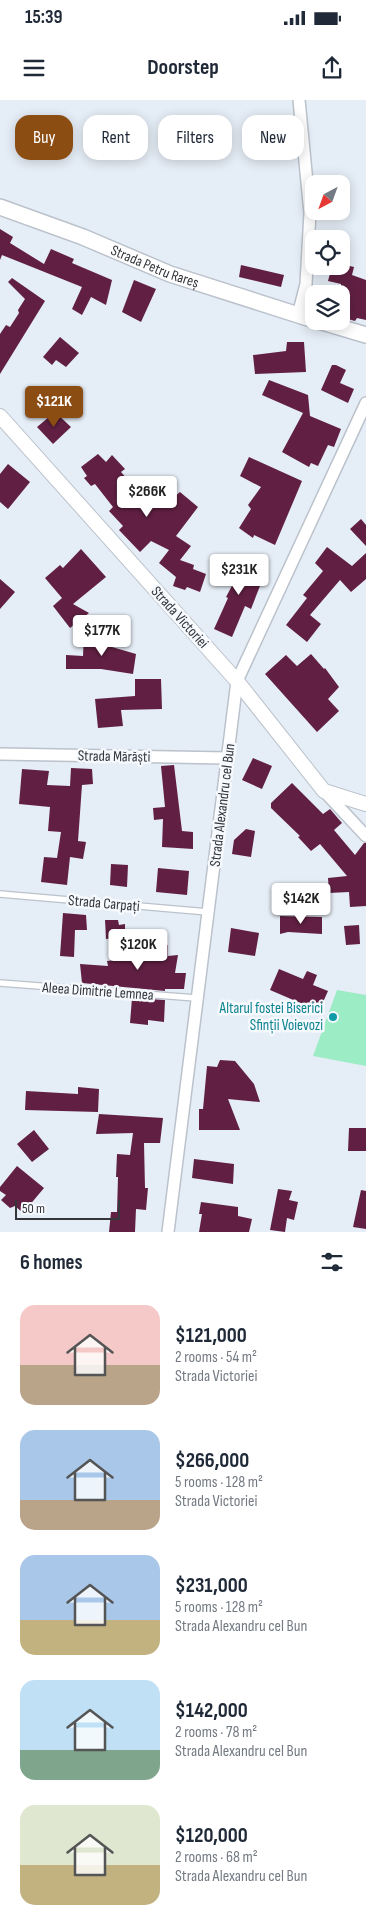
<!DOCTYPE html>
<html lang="en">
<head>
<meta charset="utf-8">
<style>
  body { margin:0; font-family:"Sofia Sans Condensed",sans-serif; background:#f6f6f7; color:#1f2937; height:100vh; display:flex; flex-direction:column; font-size:19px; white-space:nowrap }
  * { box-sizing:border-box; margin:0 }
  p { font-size:16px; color:#747a83 }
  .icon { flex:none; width:28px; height:28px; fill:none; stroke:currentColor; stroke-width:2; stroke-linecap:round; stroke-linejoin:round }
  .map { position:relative; height:1132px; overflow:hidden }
  .side { display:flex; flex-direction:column; background:#fff; flex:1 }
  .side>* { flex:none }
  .hud { position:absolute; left:15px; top:15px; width:336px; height:45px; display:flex; gap:10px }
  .needle { width:32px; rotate:221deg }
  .controls { position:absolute; left:305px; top:75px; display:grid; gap:10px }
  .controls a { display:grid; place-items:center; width:45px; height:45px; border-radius:10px; background:#fff; box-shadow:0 2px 12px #0003; font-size:25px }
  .scale { position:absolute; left:15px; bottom:12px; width:105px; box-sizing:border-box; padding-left:5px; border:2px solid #34363a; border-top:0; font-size:14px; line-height:18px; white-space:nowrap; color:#34363a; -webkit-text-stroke:4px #f6f9fd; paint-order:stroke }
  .price { position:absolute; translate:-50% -42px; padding:0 11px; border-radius:5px; background:#fff; color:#222; font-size:16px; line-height:32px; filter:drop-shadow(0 1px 2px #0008) }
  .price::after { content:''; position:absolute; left:50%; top:30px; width:15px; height:11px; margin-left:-8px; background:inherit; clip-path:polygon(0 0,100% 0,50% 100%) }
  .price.active { background:#8c4d13; color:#fff }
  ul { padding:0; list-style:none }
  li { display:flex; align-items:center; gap:15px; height:125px; padding:0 20px }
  li span { display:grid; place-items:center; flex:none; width:140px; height:100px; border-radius:15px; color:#555 }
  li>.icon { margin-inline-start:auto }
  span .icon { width:60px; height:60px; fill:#fffc; stroke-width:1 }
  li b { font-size:21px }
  h2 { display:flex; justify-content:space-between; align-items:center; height:60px; padding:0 20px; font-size:21px }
  .tag { padding:0 18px; border-radius:15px; background:#fff; box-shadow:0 2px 12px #0003; font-size:18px; line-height:45px }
  .tag.active { background:#8c4d13; color:#fff }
  .status { display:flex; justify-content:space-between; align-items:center; height:35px; padding:0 25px; background:#fff; direction:ltr }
  .status svg { height:14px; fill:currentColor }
  header { display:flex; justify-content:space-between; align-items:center; height:65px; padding:0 20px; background:#fff; font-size:22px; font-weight:700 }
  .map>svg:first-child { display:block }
  .green { fill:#9cecc6 }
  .building { fill:#612043 }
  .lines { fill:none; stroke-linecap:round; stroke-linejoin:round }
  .service-casing { stroke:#bbc2cb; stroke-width:8 }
  .minor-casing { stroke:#bbc2cb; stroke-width:14 }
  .tertiary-casing { stroke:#bbc2cb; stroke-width:16 }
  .secondary-casing { stroke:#bbc2cb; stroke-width:18 }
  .service { stroke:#fff; stroke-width:5.5 }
  .minor { stroke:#fff; stroke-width:11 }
  .tertiary { stroke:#fff; stroke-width:14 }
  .secondary { stroke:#fff; stroke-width:15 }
  .culture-dot { fill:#0f9aa8; stroke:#f6f9fd; stroke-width:2 }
  .labels { text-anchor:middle; stroke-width:5; stroke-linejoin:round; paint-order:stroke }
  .street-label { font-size:15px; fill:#34363a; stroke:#f6f9fd }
  .culture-label { font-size:15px; fill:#0d838f; stroke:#f6f9fd; text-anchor:end }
</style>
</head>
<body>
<div class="status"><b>15:39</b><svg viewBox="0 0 49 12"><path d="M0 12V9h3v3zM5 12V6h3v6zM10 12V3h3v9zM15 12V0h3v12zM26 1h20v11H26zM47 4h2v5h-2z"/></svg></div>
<header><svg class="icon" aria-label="menu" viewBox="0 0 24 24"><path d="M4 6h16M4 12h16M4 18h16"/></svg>Doorstep<svg class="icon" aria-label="share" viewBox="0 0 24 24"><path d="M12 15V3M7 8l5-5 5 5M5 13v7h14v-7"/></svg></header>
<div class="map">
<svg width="366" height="1132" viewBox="0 0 366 1132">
  <rect width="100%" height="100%" fill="#e5edf6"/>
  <path class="green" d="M337 890 366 895V966L313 956Z"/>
  <path class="building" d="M0 129 13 137 10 143 44 164 51 149 74 159 72 163 112 180 106 205 91 197 82 215 72 209 82 187 2 155 0 160Z
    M341 164 354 167 352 175 366 180V220L357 218 355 221 341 217V184L328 181 332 166H341Z
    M241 165 284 175 281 187 239 177Z
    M12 178 45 201 0 274V234L6 225 10 227 19 213 18 210 25 199 8 182Z
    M134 180 156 189 141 222 122 212Z
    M60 237 79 253 66 267 56 260 52 265 43 257Z
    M287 242H304L306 272 255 274 253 255 286 251Z
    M332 265H336L346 270 340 283 354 289 348 303 321 290Z
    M269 280 308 295 310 316 341 329 334 347 328 345 318 366 311 363 309 367 282 352 303 313 262 295Z
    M55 312 71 327 53 344 37 327Z
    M98 354 106 362 112 355 125 369 121 372 136 389 140 385H145L162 407 180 392 198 407 176 436 191 446 180 460 194 465 193 469 206 474 200 492 187 487 185 490 173 486 176 477 159 463 169 450 151 441 140 452 119 430 123 426 109 411 113 407 95 384 91 386 84 378 87 376 81 367Z
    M249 357 302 381 275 445 254 435 253 438 239 428 251 409 248 405 261 387 240 376Z
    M8 364 30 382 8 409 0 402V374Z
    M361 419 366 425V446L350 429Z
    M327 447 352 466 366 453V479L351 492 340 480 310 515 321 524 307 542 286 525 307 498 303 495 323 471 315 463Z
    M81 449 106 477 73 504 89 513 70 528 53 506 62 498 45 478 60 465 63 468Z
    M239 460 265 473 251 509 245 506 232 537 214 529 228 498 226 497 234 482 228 480Z
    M0 479 15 492 0 509Z
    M84 533 109 540 112 547 136 554 133 574 101 569H66V555L83 556Z
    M311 554 324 569 325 568 339 587 328 599 339 611 317 632 265 574 286 555 297 566Z
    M135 579H161L162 609 121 610 123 626 98 628 95 599 135 596Z
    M253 658 272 666 262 689 242 680Z
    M174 665 182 731 193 732V749L162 747 163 719 154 720 153 708 165 707 161 666Z
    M71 668 92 669 93 684 82 685 78 741 86 742 83 759 70 757 67 785 41 782 44 757 57 758 61 732 48 731 50 707 19 704 22 669 49 671 47 685 70 686Z
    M292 683 323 714 330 709 342 723 334 730 355 755 364 743H366V806L350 807 349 792 329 793 328 778 347 776 320 744 311 751 298 737 300 736 271 708V703Z
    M246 729 255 731 251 757 232 754 234 740Z
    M111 764 128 765 127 787 110 785Z
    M158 768 189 771 187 795 156 792Z
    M63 813 86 815 87 830H75L74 857 60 856Z
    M280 816 322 817V834L288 832 280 834Z
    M105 820H118L119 825 125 824V837L106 839Z
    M359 825 360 844 346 845 344 826Z
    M231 828 259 833 255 856 228 852Z
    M168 845V856L178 855 175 873H186L184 889H165V891L82 883 80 864 108 866 107 861 139 858 140 846Z
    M279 869 303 879 307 871 317 875 313 885 328 891 319 911 270 890Z
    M132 898 165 900 164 922 148 920V925L130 923Z
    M220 960 235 961 254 984 260 1002 228 999 240 1030H199V1009H203L207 966 217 967Z
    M78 987 99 989 98 1012 25 1010 26 991 78 994Z
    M99 1014 163 1018 160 1043H144L145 1088H148L146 1110 136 1109 135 1132H109L111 1112H117L118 1077H116L117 1054 130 1055 133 1033 96 1034Z
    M349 1028H366V1051H348Z
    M34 1030 49 1049 32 1062 17 1044Z
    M194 1059 234 1064 233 1084 192 1078Z
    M17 1066 44 1088 23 1113 15 1106 10 1108 1 1100 6 1095 0 1091V1087Z
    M278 1089 292 1091 289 1100 298 1102 294 1120 287 1118 285 1132 270 1130Z
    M361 1090 366 1091V1129L353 1127Z
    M201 1102 238 1107V1116L252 1119 249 1132H199L202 1114H199Z"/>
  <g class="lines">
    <g class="service-casing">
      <path id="service" d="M0 794 208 812
        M0 883 196 898"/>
    </g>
    <g class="minor-casing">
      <path id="minor" d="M298 215 306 184 310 113 299 0
        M0 654 228 658
        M324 691 366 736
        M168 1132 237 581 366 303"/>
    </g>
    <g class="tertiary-casing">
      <path id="tertiary" d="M0 316 237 581 324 691 366 704"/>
    </g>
    <g class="secondary-casing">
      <g id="secondary">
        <path id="s1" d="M0 107 83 137 170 174 314 220"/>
        <path d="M319 221 366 235"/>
      </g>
    </g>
    <use href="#service" class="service"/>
    <use href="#minor" class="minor"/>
    <use href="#tertiary" class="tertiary"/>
    <use href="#secondary" class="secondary"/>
  </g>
  <circle class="culture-dot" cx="333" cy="917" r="5"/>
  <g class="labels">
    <g class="street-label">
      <text dy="5" stroke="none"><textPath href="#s1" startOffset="166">Strada Petru Rareș</textPath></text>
      <text transform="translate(180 517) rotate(48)" y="5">Strada Victoriei</text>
      <text transform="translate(114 656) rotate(1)" y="5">Strada Mărăști</text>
      <text transform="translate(222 705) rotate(-83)" y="5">Strada Alexandru cel Bun</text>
      <text transform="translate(104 803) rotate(5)" y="5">Strada Carpați</text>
      <text transform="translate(98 891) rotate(4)" y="5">Aleea Dimitrie Lemnea</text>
    </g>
    <g class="culture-label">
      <text x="323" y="913">Altarul fostei Biserici<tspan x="323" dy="17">Sfinții Voievozi</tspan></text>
    </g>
  </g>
</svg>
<div class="controls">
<a><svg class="needle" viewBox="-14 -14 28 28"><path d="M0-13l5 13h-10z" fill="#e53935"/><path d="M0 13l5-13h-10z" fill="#747a83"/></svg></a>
<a><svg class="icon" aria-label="locate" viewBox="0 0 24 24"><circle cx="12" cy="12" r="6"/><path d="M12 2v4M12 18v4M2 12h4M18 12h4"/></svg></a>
<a><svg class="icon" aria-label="layers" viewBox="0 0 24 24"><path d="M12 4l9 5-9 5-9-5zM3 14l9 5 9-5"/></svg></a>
</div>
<div class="scale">50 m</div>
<b class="price active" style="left:54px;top:328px">$121K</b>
<b class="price" style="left:147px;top:418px">$266K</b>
<b class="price" style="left:239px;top:496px">$231K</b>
<b class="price" style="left:102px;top:557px">$177K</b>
<b class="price" style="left:301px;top:825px">$142K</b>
<b class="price" style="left:138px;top:871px">$120K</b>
<div class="hud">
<a class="tag active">Buy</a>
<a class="tag">Rent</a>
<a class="tag">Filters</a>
<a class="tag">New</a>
</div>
</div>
<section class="side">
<h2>6 homes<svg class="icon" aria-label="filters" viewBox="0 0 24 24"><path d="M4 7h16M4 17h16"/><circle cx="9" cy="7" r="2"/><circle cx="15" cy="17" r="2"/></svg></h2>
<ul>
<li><span style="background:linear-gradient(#f6c9c9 60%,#b9a48a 0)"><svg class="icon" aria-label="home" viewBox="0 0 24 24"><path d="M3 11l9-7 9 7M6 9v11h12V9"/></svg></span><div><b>$121,000</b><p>2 rooms · 54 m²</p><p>Strada Victoriei</p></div></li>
<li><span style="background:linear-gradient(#a9c7e8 70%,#b9a48a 0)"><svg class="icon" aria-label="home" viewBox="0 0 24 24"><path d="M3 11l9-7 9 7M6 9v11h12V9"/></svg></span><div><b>$266,000</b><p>5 rooms · 128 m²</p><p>Strada Victoriei</p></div></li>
<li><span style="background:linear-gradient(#a9c7e8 65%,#c2b280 0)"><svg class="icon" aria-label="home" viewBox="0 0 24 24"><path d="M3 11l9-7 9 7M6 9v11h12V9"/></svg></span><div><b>$231,000</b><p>5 rooms · 128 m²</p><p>Strada Alexandru cel Bun</p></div></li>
<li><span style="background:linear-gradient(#bfe0f5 70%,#7fa58c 0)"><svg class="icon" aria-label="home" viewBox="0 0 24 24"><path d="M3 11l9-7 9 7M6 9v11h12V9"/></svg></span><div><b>$142,000</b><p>2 rooms · 78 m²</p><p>Strada Alexandru cel Bun</p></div></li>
<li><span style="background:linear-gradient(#dfe7d0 60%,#c2b280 0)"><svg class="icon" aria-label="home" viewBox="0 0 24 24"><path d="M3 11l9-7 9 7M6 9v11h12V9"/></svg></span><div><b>$120,000</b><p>2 rooms · 68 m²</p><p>Strada Alexandru cel Bun</p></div></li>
</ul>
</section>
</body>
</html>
